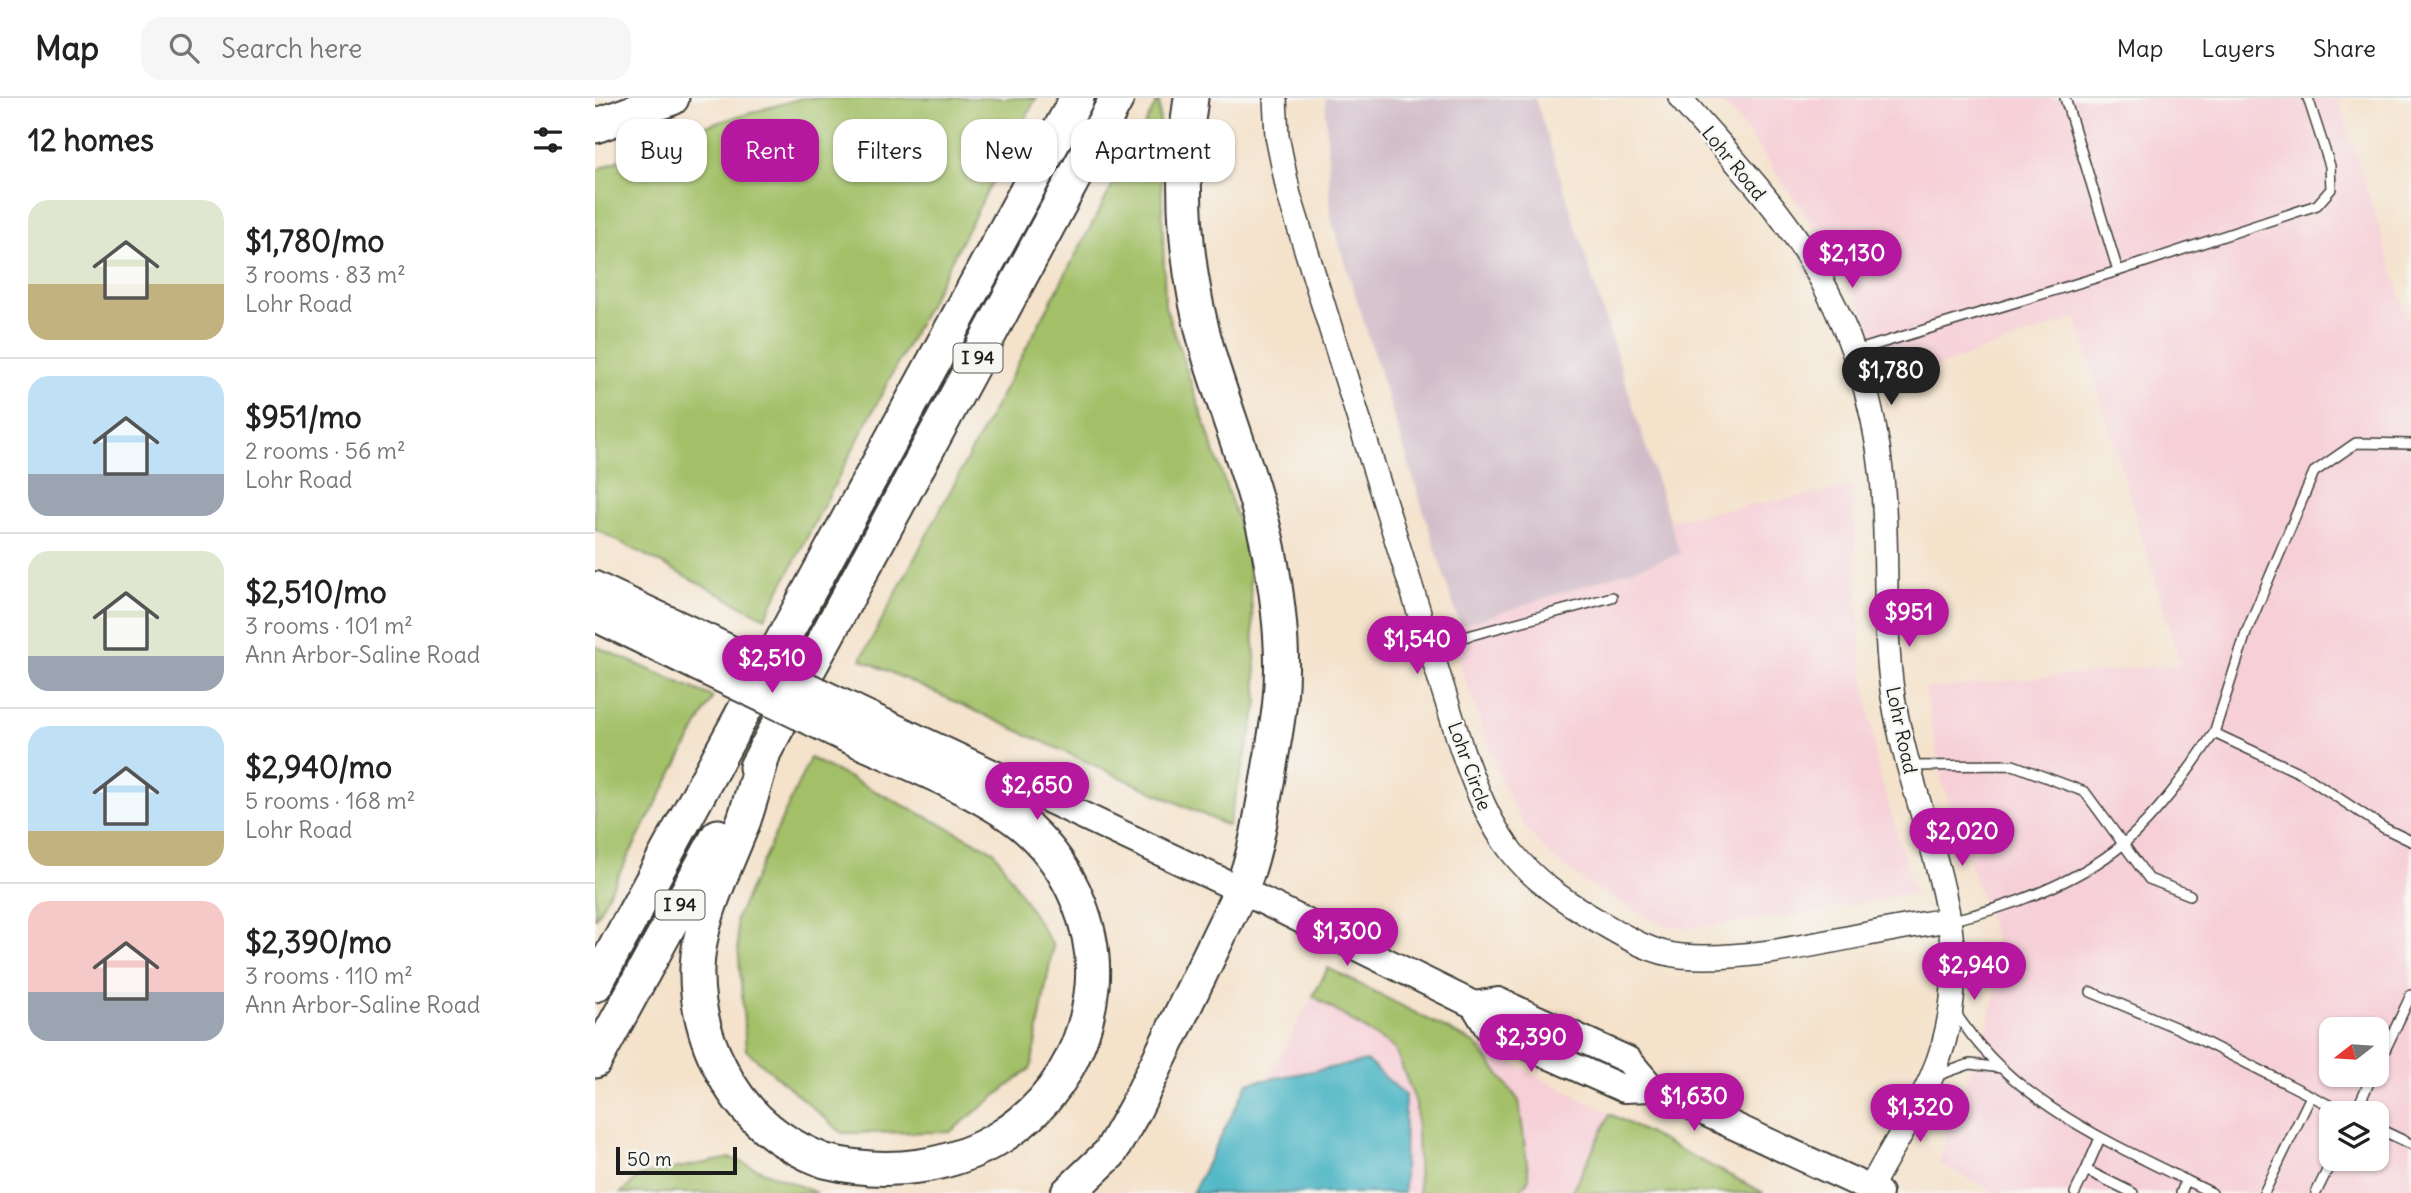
<!DOCTYPE html>
<html lang="en">
<head>
<meta charset="utf-8">
<style>
  body { margin:0; font-family:Delius,sans-serif; background:#f6f6f6; color:#222; height:100vh; display:flex; flex-direction:column; font-size:26px; white-space:nowrap }
  * { box-sizing:border-box; margin:0 }
  p { font-size:23px; color:#767676 }
  .icon { flex:none; width:38px; height:38px; fill:none; stroke:currentColor; stroke-width:2; stroke-linecap:round; stroke-linejoin:round }
  .map { position:relative; flex:1; overflow:hidden }
  .drawer { display:flex; flex-direction:column; background:#fff; width:595px }
  .drawer>* { flex:none }
  .guide { position:absolute; left:21px; top:21px; width:665px; height:63px; display:flex; gap:14px }
  .needle { width:46px; rotate:253deg }
  .fabs { position:absolute; left:1724px; top:919px; display:grid; gap:14px }
  .fabs a { display:grid; place-items:center; width:70px; height:70px; border-radius:14px; background:#fff; box-shadow:0 2px 5px #0004; font-size:35px }
  .scale { position:absolute; left:21px; bottom:18px; width:121px; box-sizing:border-box; padding-left:7px; border:4px solid #1c1c1c; border-top:0; font-size:19px; line-height:24px; white-space:nowrap; color:#1c1c1c; -webkit-text-stroke:5px #f6f6f2; paint-order:stroke }
  .price { position:absolute; translate:-50% -60px; padding:0 16px; border-radius:24px; background:#b5179e; color:#fff; font-size:23px; line-height:46px; filter:drop-shadow(0 2px 4px #0008) }
  .price::after { content:''; position:absolute; left:50%; top:42px; width:21px; height:16px; margin-left:-10px; background:inherit; clip-path:polygon(0 0,100% 0,50% 100%) }
  .price.selected { background:#222; color:#fff }
  ul { padding:0; list-style:none }
  li { display:flex; align-items:center; gap:21px; height:175px; padding:0 28px }
  li+li { border-top:2px solid #e0e0e0 }
  li span { display:grid; place-items:center; flex:none; width:196px; height:140px; border-radius:21px; color:#555 }
  li>.icon { margin-inline-start:auto }
  span .icon { width:84px; height:84px; fill:#fffc; stroke-width:1 }
  li b { font-size:30px }
  h2 { display:flex; justify-content:space-between; align-items:center; height:84px; padding:0 28px; font-size:30px }
  .tag { padding:0 24px; border-radius:21px; background:#fff; box-shadow:0 2px 5px #0004; font-size:24px; line-height:63px }
  .tag.selected { background:#b5179e; color:#fff }
  header { display:flex; align-items:center; gap:42px; box-sizing:border-box; height:98px; padding:0 35px; background:#fff; border-bottom:2px solid #e0e0e0 }
  header strong { font-size:33px }
  nav { display:flex; gap:38px; margin-inline-start:auto; font-size:24px }
  .search { width:490px; height:63px; background:#f6f6f6; display:flex; align-items:center; gap:18px; box-sizing:border-box; padding:0 24px; border-radius:21px; color:#767676; font-size:26px }
  main { display:flex; flex:1; min-height:0 }
  .map>svg:first-child { display:block }
  .built { fill:#f6cfd7; fill-rule:evenodd }
  .industrial { fill:#d1bdc9 }
  .green { fill:#a3c068; stroke:#606e42; stroke-width:2 }
  .water { fill:#47b3c3; stroke:#326870; stroke-width:2 }
  .lines { fill:none; stroke-linecap:round; stroke-linejoin:round }
  .service-casing { stroke:#3c3a36; stroke-width:12 }
  .tertiary-casing { stroke:#3c3a36; stroke-width:26 }
  .secondary-casing { stroke:#3c3a36; stroke-width:30 }
  .motorway-casing { stroke:#3c3a36; stroke-width:37 }
  .service { stroke:#fff; stroke-width:9 }
  .tertiary { stroke:#fff; stroke-width:23 }
  .secondary { stroke:#fff; stroke-width:26 }
  .motorway { stroke:#fff; stroke-width:33 }
  .secondary-bridge-casing { stroke:#3c3a36; stroke-width:30; stroke-linecap:butt }
  .motorway-bridge-casing { stroke:#3c3a36; stroke-width:37; stroke-linecap:butt }
  .secondary-bridge { stroke:#fff; stroke-width:26 }
  .motorway-bridge { stroke:#fff; stroke-width:33 }
  .labels { text-anchor:middle; stroke-width:5; stroke-linejoin:round; paint-order:stroke }
  .shield { fill:#f6f6f2; stroke:#5d5d5c; stroke-width:2 }
  .shield-label { font-size:18px; font-weight:bold; fill:#1c1c1c }
  .street-label { font-size:19px; fill:#1c1c1c; stroke:#f6f6f2 }
</style>
</head>
<body>
<header>
<strong>Map</strong>
<div class="search"><svg class="icon" aria-label="search" viewBox="0 0 24 24"><circle cx="10" cy="10" r="6"/><path d="M15 15l6 6"/></svg>Search here</div>
<nav><a>Map</a><a>Layers</a><a>Share</a></nav>
</header>
<main>
<section class="drawer">
<h2>12 homes<svg class="icon" aria-label="filters" viewBox="0 0 24 24"><path d="M4 7h16M4 17h16"/><circle cx="9" cy="7" r="2"/><circle cx="15" cy="17" r="2"/></svg></h2>
<ul>
<li><span style="background:linear-gradient(#dfe7d0 60%,#c2b280 0)"><svg class="icon" aria-label="home" viewBox="0 0 24 24"><path d="M3 11l9-7 9 7M6 9v11h12V9"/></svg></span><div><b>$1,780/mo</b><p>3 rooms · 83 m²</p><p>Lohr Road</p></div></li>
<li><span style="background:linear-gradient(#bfe0f5 70%,#9aa5b1 0)"><svg class="icon" aria-label="home" viewBox="0 0 24 24"><path d="M3 11l9-7 9 7M6 9v11h12V9"/></svg></span><div><b>$951/mo</b><p>2 rooms · 56 m²</p><p>Lohr Road</p></div></li>
<li><span style="background:linear-gradient(#dfe7d0 75%,#9aa5b1 0)"><svg class="icon" aria-label="home" viewBox="0 0 24 24"><path d="M3 11l9-7 9 7M6 9v11h12V9"/></svg></span><div><b>$2,510/mo</b><p>3 rooms · 101 m²</p><p>Ann Arbor-Saline Road</p></div></li>
<li><span style="background:linear-gradient(#bfe0f5 75%,#c2b280 0)"><svg class="icon" aria-label="home" viewBox="0 0 24 24"><path d="M3 11l9-7 9 7M6 9v11h12V9"/></svg></span><div><b>$2,940/mo</b><p>5 rooms · 168 m²</p><p>Lohr Road</p></div></li>
<li><span style="background:linear-gradient(#f6c9c9 65%,#9aa5b1 0)"><svg class="icon" aria-label="home" viewBox="0 0 24 24"><path d="M3 11l9-7 9 7M6 9v11h12V9"/></svg></span><div><b>$2,390/mo</b><p>3 rooms · 110 m²</p><p>Ann Arbor-Saline Road</p></div></li>
</ul>
</section>
<div class="map">
<svg width="1816" height="1095" viewBox="0 0 1816 1095">
  <rect width="100%" height="100%" fill="#f6f6f2"/>
  <filter id="ink" filterUnits="userSpaceOnUse"><feTurbulence type="fractalNoise" baseFrequency=".0143" numOctaves="2"/><feDisplacementMap in="SourceGraphic" scale="14" xChannelSelector="R" yChannelSelector="G"/><feConvolveMatrix kernelMatrix="1 2 1 2 8 2 1 2 1" color-interpolation-filters="sRGB"/></filter>
  <filter id="wash" filterUnits="userSpaceOnUse"><feTurbulence type="fractalNoise" baseFrequency=".00686" numOctaves="4" result="noise"/><feDisplacementMap in="SourceGraphic" scale="28" xChannelSelector="R" yChannelSelector="G"/><feGaussianBlur stdDeviation="1.57" result="paint"/><feColorMatrix in="noise" values="0 0 0 0 0 0 0 0 0 0 0 0 0 0 0 0 0 1.4 0 .05"/><feComposite in="paint" operator="in"/></filter>
  <g filter="url(#wash)">
    <rect width="100%" height="100%" fill="#f4e2cb"/>
    <path class="built" d="M1123 0H1743L1816 230V1095H1402L1344 1066 1355 1018 1390 942 1402 889 1399 838 1347 683 1330 591 1585 566 1481 220 1302 283 1244 164 1147 26ZM1736 931H1782V976H1736ZM1736 1015H1782V1060H1736Z
      M1257 389 1266 555 1282 668 1320 795 1203 817 1098 830 1067 827 990 784 957 759 929 728 906 683 853 532 1085 456 1075 422Z
      M733 870 1169 1095H609Z"/>
    <path class="industrial" d="M730 0H940L1085 456 865 528 736 120Z"/>
    <path class="green" d="M207 0H441L170 520 0 431V73L76 38Z
      M564 0 570 208 653 453 663 605 633 728 266 561Z
      M0 548 118 599 0 821Z
      M215 660 399 753 458 848 436 970 355 1034 247 1035 151 952 141 821Z
      M733 870 881 946 924 1003 934 1081 923 1095H824L821 1005 800 951 718 898Z
      M1015 1016 1169 1095H977Z
      M136 1060 222 1095H26L46 1077Z"/>
    <path class="water" d="M772 963 810 997 809 1095H597L653 985Z"/>
  </g>
  <g filter="url(#ink)">
    <g class="lines">
      <g class="service-casing">
        <path id="service" d="M1523 173 1722 107 1736 91 1735 68 1713 0
          M1260 253 1523 173 1470 0
          M836 548 1017 499
          M1619 635 1651 535 1719 374 1761 345 1816 346
          M1315 668 1418 667 1490 694 1554 781 1595 797
          M1357 822C1413 810 1482 784 1527 747 1564 715 1592 675 1619 635L1707 676 1789 730 1816 743
          M1496 894 1582 930 1750 1015
          M1359 912C1416 1006 1523 1048 1617 1095
          M1782 969 1816 897
          M1341 978 1375 966 1406 970
          M1760 1015 1778 976
          M1782 1030 1816 1046
          M1505 1040 1491 1072 1538 1095
          M1480 1095 1491 1072
          M1586 1095 1591 1082
          M1669 1095 1716 998
          M1721 1095 1738 1060"/>
      </g>
      <g class="tertiary-casing">
        <path id="tertiary" d="M680 0 682 38 694 97 866 649C899 743 920 775 1008 826 1032 840 1057 855 1086 858 1170 865 1270 832 1355 822
          M1085 0C1126 48 1180 104 1212 157 1254 225 1279 301 1287 380 1294 453 1287 526 1298 599 1319 730 1396 847 1336 980 1318 1020 1292 1056 1273 1095"/>
      </g>
      <g class="secondary-casing">
        <path id="secondary" d="M0 487 115 541
          M259 610 646 792 879 907 893 930 908 937 1029 991 1057 990
          M879 907 903 903 1033 962 1057 990 1284 1095"/>
      </g>
      <g class="motorway-casing">
        <path id="motorway" d="M0 28 77 0
          M0 516 103 566
          M170 651C163 674 157 699 149 722 131 770 104 818 102 870 101 905 110 941 126 971 148 1016 184 1046 230 1063 360 1095 484 1022 497 888 502 832 476 770 434 732 392 694 301 660 247 635
          M161 669 522 0
          M0 887 482 0
          M0 963 123 738
          M473 1095 515 1055 540 1011 646 792C661 755 666 718 673 679 677 653 683 627 685 601 690 550 683 498 673 448 659 385 634 323 615 261 590 177 583 87 596 0"/>
      </g>
      <use href="#service" class="service"/>
      <use href="#tertiary" class="tertiary"/>
      <use href="#secondary" class="secondary"/>
      <use href="#motorway" class="motorway"/>
      <g class="secondary-bridge-casing">
        <path id="secondary-bridge" d="M115 541 259 610"/>
      </g>
      <g class="motorway-bridge-casing">
        <path id="motorway-bridge" d="M103 566 247 635"/>
      </g>
      <use href="#secondary-bridge" class="secondary-bridge"/>
      <use href="#motorway-bridge" class="motorway-bridge"/>
    </g>
  </g>
  <g class="labels">
    <g class="shield">
      <rect x="358.5" y="245.5" width="49" height="29" rx="5"/>
      <rect x="60.5" y="792.5" width="49" height="29" rx="5"/>
    </g>
    <g class="shield-label">
      <text x="383" y="266">I 94</text>
      <text x="85" y="813">I 94</text>
    </g>
    <g class="street-label">
      <text transform="translate(1139 65) rotate(51)" y="7">Lohr Road</text>
      <text transform="translate(1307 632) rotate(78)" y="7">Lohr Road</text>
      <text transform="translate(875 668) rotate(70)" y="7">Lohr Circle</text>
    </g>
  </g>
</svg>
<div class="fabs">
<a><svg class="needle" viewBox="-14 -14 28 28"><path d="M0-13l5 13h-10z" fill="#e53935"/><path d="M0 13l5-13h-10z" fill="#767676"/></svg></a>
<a><svg class="icon" aria-label="layers" viewBox="0 0 24 24"><path d="M12 4l9 5-9 5-9-5zM3 14l9 5 9-5"/></svg></a>
</div>
<div class="scale">50 m</div>
<b class="price" style="left:1257px;top:192px">$2,130</b>
<b class="price selected" style="left:1296px;top:309px">$1,780</b>
<b class="price" style="left:1314px;top:551px">$951</b>
<b class="price" style="left:822px;top:578px">$1,540</b>
<b class="price" style="left:177px;top:597px">$2,510</b>
<b class="price" style="left:442px;top:724px">$2,650</b>
<b class="price" style="left:1367px;top:770px">$2,020</b>
<b class="price" style="left:752px;top:870px">$1,300</b>
<b class="price" style="left:1379px;top:904px">$2,940</b>
<b class="price" style="left:936px;top:976px">$2,390</b>
<b class="price" style="left:1099px;top:1035px">$1,630</b>
<b class="price" style="left:1325px;top:1046px">$1,320</b>
<div class="guide">
<a class="tag">Buy</a>
<a class="tag selected">Rent</a>
<a class="tag">Filters</a>
<a class="tag">New</a>
<a class="tag">Apartment</a>
</div>
</div>
</main>
</body>
</html>
